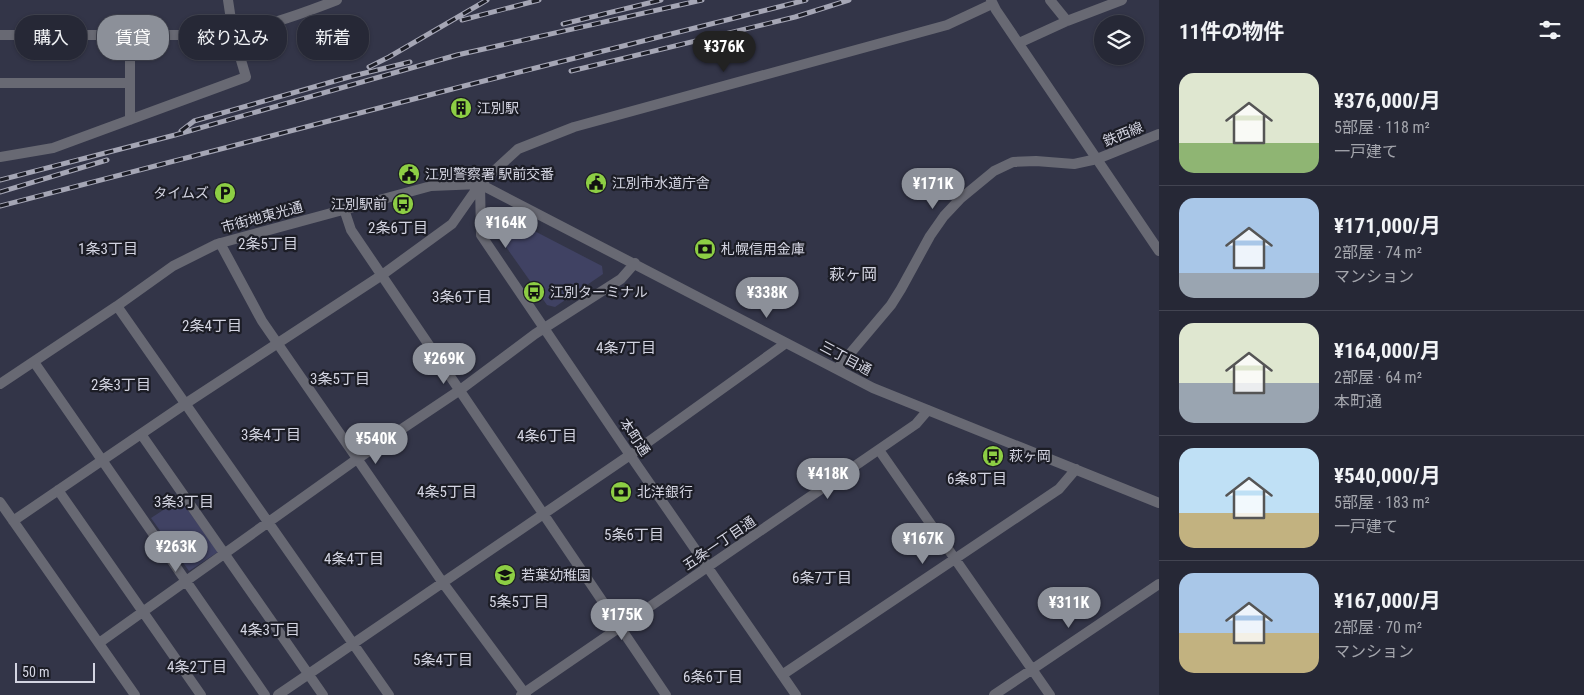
<!DOCTYPE html>
<html lang="ja">
<head>
<meta charset="utf-8">
<style>
  body { margin:0; font-family:"Roboto Condensed","Noto Sans JP",sans-serif; background:#323442; color:#f1f3f6; height:100vh; display:flex; flex-direction:column; font-size:19px; white-space:nowrap }
  * { box-sizing:border-box; margin:0 }
  p { font-size:16px; color:#a4a6ad }
  .icon { flex:none; width:28px; height:28px; fill:none; stroke:currentColor; stroke-width:2; stroke-linecap:round; stroke-linejoin:round }
  .map { position:relative; flex:1; overflow:hidden }
  .details { display:flex; flex-direction:column; background:#262836; width:425px }
  .details>* { flex:none }
  .banner { position:absolute; left:15px; top:15px; width:475px; height:45px; display:flex; gap:10px }
  .controls { position:absolute; left:1094px; top:15px; display:grid; gap:10px }
  .controls a { display:grid; place-items:center; width:50px; height:50px; border-radius:50%; background:#262836; box-shadow:0 1px 4px #0004,0 0 0 1px #424451; font-size:25px }
  .scale { position:absolute; left:15px; bottom:12px; width:80px; box-sizing:border-box; padding-left:5px; border:2px solid #d4d5e2; border-top:0; font-size:14px; line-height:18px; white-space:nowrap; color:#d4d5e2; -webkit-text-stroke:4px #1c1d26; paint-order:stroke }
  .price { position:absolute; translate:-50% -42px; padding:0 11px; border-radius:18px; background:#8c9099; color:#fff; font-size:16px; line-height:32px; filter:drop-shadow(0 1px 2px #0008) }
  .price::after { content:''; position:absolute; left:50%; top:30px; width:15px; height:11px; margin-left:-8px; background:inherit; clip-path:polygon(0 0,100% 0,50% 100%) }
  .price.on { background:#222; color:#fff }
  ul { padding:0; list-style:none }
  li { display:flex; align-items:center; gap:15px; height:125px; padding:0 20px }
  li+li { border-top:1px solid #424451 }
  li span { display:grid; place-items:center; flex:none; width:140px; height:100px; border-radius:15px; color:#555 }
  li>.icon { margin-inline-start:auto }
  span .icon { width:60px; height:60px; fill:#fffc; stroke-width:1 }
  li b { font-size:21px }
  h2 { display:flex; justify-content:space-between; align-items:center; height:60px; padding:0 20px; font-size:21px }
  .chip { padding:0 18px; border-radius:20px; background:#262836; box-shadow:0 1px 4px #0004,0 0 0 1px #424451; font-size:18px; line-height:45px }
  .chip.on { background:#8c9099; color:#fff }
  main { display:flex; flex:1; min-height:0 }
  .map>svg:first-child { display:block }
  .green { fill:#404263 }
  .lines { fill:none; stroke-linecap:round; stroke-linejoin:round }
  .minor { stroke:#686973; stroke-width:10 }
  .rail-casing { stroke:#a5a6b5; stroke-width:5 }
  .rail { stroke:#1c1d26; stroke-width:3; stroke-dasharray:9; stroke-linecap:butt }
  .labels { text-anchor:middle; stroke-width:4.5; stroke-linejoin:round; paint-order:stroke }
  .poi-label { font-size:14px; fill:#d4d5e2; stroke:#1c1d26; text-anchor:start }
  .street-label { font-size:14px; fill:#d4d5e2; stroke:#1c1d26 }
  .neighbourhood-label { font-size:15px; fill:#d4d5e2; stroke:#1c1d26 }
  .quarter-label { font-size:16px; fill:#d4d5e2; stroke:#1c1d26 }
</style>
</head>
<body>
<main>
<div class="map">
<svg width="1159" height="695" viewBox="0 0 1159 695">
  <rect width="100%" height="100%" fill="#333548"/>
  <path class="green" d="M519 223 602 266 603 274 555 307 547 305 499 237Z
    M180 499 218 552 189 571 151 518Z"/>
  <g class="lines">
    <path class="minor" d="M991 0 996 10 1159 251
      M1050 0 1067 21
      M0 35H210C254 31 296 16 337 0
      M1019 43 1067 21 1122 0
      M0 83H129
      M130 120V35
      M0 157 53 148 246 77 233 33 228 0
      M480 184 481 235 630 455 796 695
      M344 209 351 230 666 695
      M220 243 262 321 443 583 526 695
      M117 306 389 695
      M34 362 265 695
      M837 369 891 305 901 289 930 236 944 216 960 199 994 171 1013 162 1036 161 1074 164 1097 159 1159 134
      M0 384 117 306 173 266 217 244 431 186 480 184 873 388 1159 503
      M141 434 323 695
      M879 450 1050 695
      M58 490 201 695
      M0 502 135 695
      M13 521 185 404 382 275 452 224 480 184 518 149 574 127 947 25 992 4
      M99 643 357 459 460 390 535 334 621 279 635 263
      M782 675 1059 489 1076 469
      M278 695 630 455 786 343
      M521 695 916 424 928 410
      M994 695 1159 584"/>
    <g class="rail-casing">
      <path id="rail" d="M462 20 539 0
        M563 24 661 0
        M369 67 389 57 487 0
        M571 71 795 17 849 0
        M181 131 194 121 349 77 410 62
        M0 180 175 135 457 55 702 0
        M0 192 107 160
        M0 206 464 86 806 0"/>
    </g>
    <use href="#rail" class="rail"/>
  </g>
  <defs>
    <g id="building-disc" transform="scale(1.125)"><circle r="9.5" fill="#8dce44" stroke="#1c1d26"/><path d="M-4-6H4V6H1V3H-1V6H-4ZM-2.5-4.3h1.7v1.8h-1.7ZM.8-4.3h1.7v1.8H.8ZM-2.5-1h1.7V.8h-1.7ZM.8-1h1.7V.8H.8Z" fill="#111"/></g>
    <g id="civic-disc" transform="scale(1.125)"><circle r="9.5" fill="#8dce44" stroke="#1c1d26"/><path d="M-.6-6.5H3V-4.5H.6V-3L4-1V1h2V6H-6V1h2V-1L-.6-3ZM-1.2 2.5V6h2.4V2.5Z" fill="#111"/></g>
    <g id="parking-disc" transform="scale(1.125)"><circle r="9.5" fill="#8dce44" stroke="#1c1d26"/><path d="M-3.5-5.5H1a3.5 3.5 0 0 1 0 7H-1V5.5H-3.5ZM-1-3.4V-.6H.8a1.4 1.4 0 0 0 0-2.8Z" fill="#111"/></g>
    <g id="bus-disc" transform="scale(1.125)"><circle r="9.5" fill="#8dce44" stroke="#1c1d26"/><path d="M-5-6H5V4H4V6H2V4H-2V6H-4V4H-5ZM-3.5-4V0h7V-4ZM-3.5 1.2v1.5H-2V1.2ZM2 1.2v1.5H3.5V1.2Z" fill="#111"/></g>
    <g id="bank-disc" transform="scale(1.125)"><circle r="9.5" fill="#8dce44" stroke="#1c1d26"/><path d="M-6-4H6V4H-6ZM0-2.3a2.3 2.3 0 1 0 0 4.6a2.3 2.3 0 1 0 0-4.6Z" fill="#111"/></g>
    <g id="school-disc" transform="scale(1.125)"><circle r="9.5" fill="#8dce44" stroke="#1c1d26"/><path d="M0-5L7-2L0 1L-7-2ZM-4 1L0 2.5L4 1V4Q0 6-4 4Z" fill="#111"/></g>
  </defs>
  <g fill-rule="evenodd">
    <use href="#building-disc" x="461" y="108"/>
    <use href="#civic-disc" x="409" y="174"/>
    <use href="#civic-disc" x="596" y="183"/>
    <use href="#parking-disc" x="225" y="193"/>
    <use href="#bus-disc" x="403" y="204"/>
    <use href="#bank-disc" x="705" y="249"/>
    <use href="#bus-disc" x="534" y="292"/>
    <use href="#bus-disc" x="993" y="456"/>
    <use href="#bank-disc" x="621" y="492"/>
    <use href="#school-disc" x="505" y="575"/>
  </g>
  <g class="labels">
    <g class="poi-label">
      <text x="477" y="113">江別駅</text>
      <text x="425" y="179">江別警察署 駅前交番</text>
      <text x="612" y="188">江別市水道庁舎</text>
      <text x="209" y="198" text-anchor="end">タイムズ</text>
      <text x="387" y="209" text-anchor="end">江別駅前</text>
      <text x="721" y="254">札幌信用金庫</text>
      <text x="550" y="297">江別ターミナル</text>
      <text x="1009" y="461">萩ヶ岡</text>
      <text x="637" y="497">北洋銀行</text>
      <text x="521" y="580">若葉幼稚園</text>
    </g>
    <g class="street-label">
      <text transform="translate(1123 134) rotate(-22)" y="5">鉄西線</text>
      <text transform="translate(262 217) rotate(-15)" y="5">市街地東光通</text>
      <text transform="translate(846 358) rotate(28)" y="5">三丁目通</text>
      <text transform="translate(635 437) rotate(56)" y="5">本町通</text>
      <text transform="translate(719 543) rotate(-34)" y="5">五条一丁目通</text>
    </g>
    <g class="neighbourhood-label">
      <text x="398" y="233">2条6丁目</text>
      <text x="268" y="249">2条5丁目</text>
      <text x="108" y="254">1条3丁目</text>
      <text x="462" y="302">3条6丁目</text>
      <text x="212" y="331">2条4丁目</text>
      <text x="626" y="353">4条7丁目</text>
      <text x="340" y="384">3条5丁目</text>
      <text x="121" y="390">2条3丁目</text>
      <text x="271" y="440">3条4丁目</text>
      <text x="547" y="441">4条6丁目</text>
      <text x="977" y="484">6条8丁目</text>
      <text x="447" y="497">4条5丁目</text>
      <text x="184" y="507">3条3丁目</text>
      <text x="634" y="540">5条6丁目</text>
      <text x="354" y="564">4条4丁目</text>
      <text x="822" y="583">6条7丁目</text>
      <text x="519" y="607">5条5丁目</text>
      <text x="270" y="635">4条3丁目</text>
      <text x="443" y="665">5条4丁目</text>
      <text x="197" y="672">4条2丁目</text>
      <text x="713" y="682">6条6丁目</text>
    </g>
    <g class="quarter-label">
      <text x="853" y="280">萩ヶ岡</text>
    </g>
  </g>
</svg>
<div class="controls">
<a><svg class="icon" aria-label="layers" viewBox="0 0 24 24"><path d="M12 4l9 5-9 5-9-5zM3 14l9 5 9-5"/></svg></a>
</div>
<div class="scale">50 m</div>
<b class="price on" style="left:724px;top:73px">¥376K</b>
<b class="price" style="left:933px;top:210px">¥171K</b>
<b class="price" style="left:506px;top:249px">¥164K</b>
<b class="price" style="left:767px;top:319px">¥338K</b>
<b class="price" style="left:444px;top:385px">¥269K</b>
<b class="price" style="left:376px;top:465px">¥540K</b>
<b class="price" style="left:828px;top:500px">¥418K</b>
<b class="price" style="left:923px;top:565px">¥167K</b>
<b class="price" style="left:176px;top:573px">¥263K</b>
<b class="price" style="left:1069px;top:629px">¥311K</b>
<b class="price" style="left:622px;top:641px">¥175K</b>
<div class="banner">
<a class="chip">購入</a>
<a class="chip on">賃貸</a>
<a class="chip">絞り込み</a>
<a class="chip">新着</a>
</div>
</div>
<section class="details">
<h2>11件の物件<svg class="icon" aria-label="filters" viewBox="0 0 24 24"><path d="M4 7h16M4 17h16"/><circle cx="9" cy="7" r="2"/><circle cx="15" cy="17" r="2"/></svg></h2>
<ul>
<li><span style="background:linear-gradient(#dfe7d0 70%,#8fb573 0)"><svg class="icon" aria-label="home" viewBox="0 0 24 24"><path d="M3 11l9-7 9 7M6 9v11h12V9"/></svg></span><div><b>¥376,000/月</b><p>5部屋 · 118 m²</p><p>一戸建て</p></div></li>
<li><span style="background:linear-gradient(#a9c7e8 75%,#9aa5b1 0)"><svg class="icon" aria-label="home" viewBox="0 0 24 24"><path d="M3 11l9-7 9 7M6 9v11h12V9"/></svg></span><div><b>¥171,000/月</b><p>2部屋 · 74 m²</p><p>マンション</p></div></li>
<li><span style="background:linear-gradient(#dfe7d0 60%,#9aa5b1 0)"><svg class="icon" aria-label="home" viewBox="0 0 24 24"><path d="M3 11l9-7 9 7M6 9v11h12V9"/></svg></span><div><b>¥164,000/月</b><p>2部屋 · 64 m²</p><p>本町通</p></div></li>
<li><span style="background:linear-gradient(#bfe0f5 65%,#c2b280 0)"><svg class="icon" aria-label="home" viewBox="0 0 24 24"><path d="M3 11l9-7 9 7M6 9v11h12V9"/></svg></span><div><b>¥540,000/月</b><p>5部屋 · 183 m²</p><p>一戸建て</p></div></li>
<li><span style="background:linear-gradient(#a9c7e8 60%,#c2b280 0)"><svg class="icon" aria-label="home" viewBox="0 0 24 24"><path d="M3 11l9-7 9 7M6 9v11h12V9"/></svg></span><div><b>¥167,000/月</b><p>2部屋 · 70 m²</p><p>マンション</p></div></li>
</ul>
</section>
</main>
</body>
</html>
